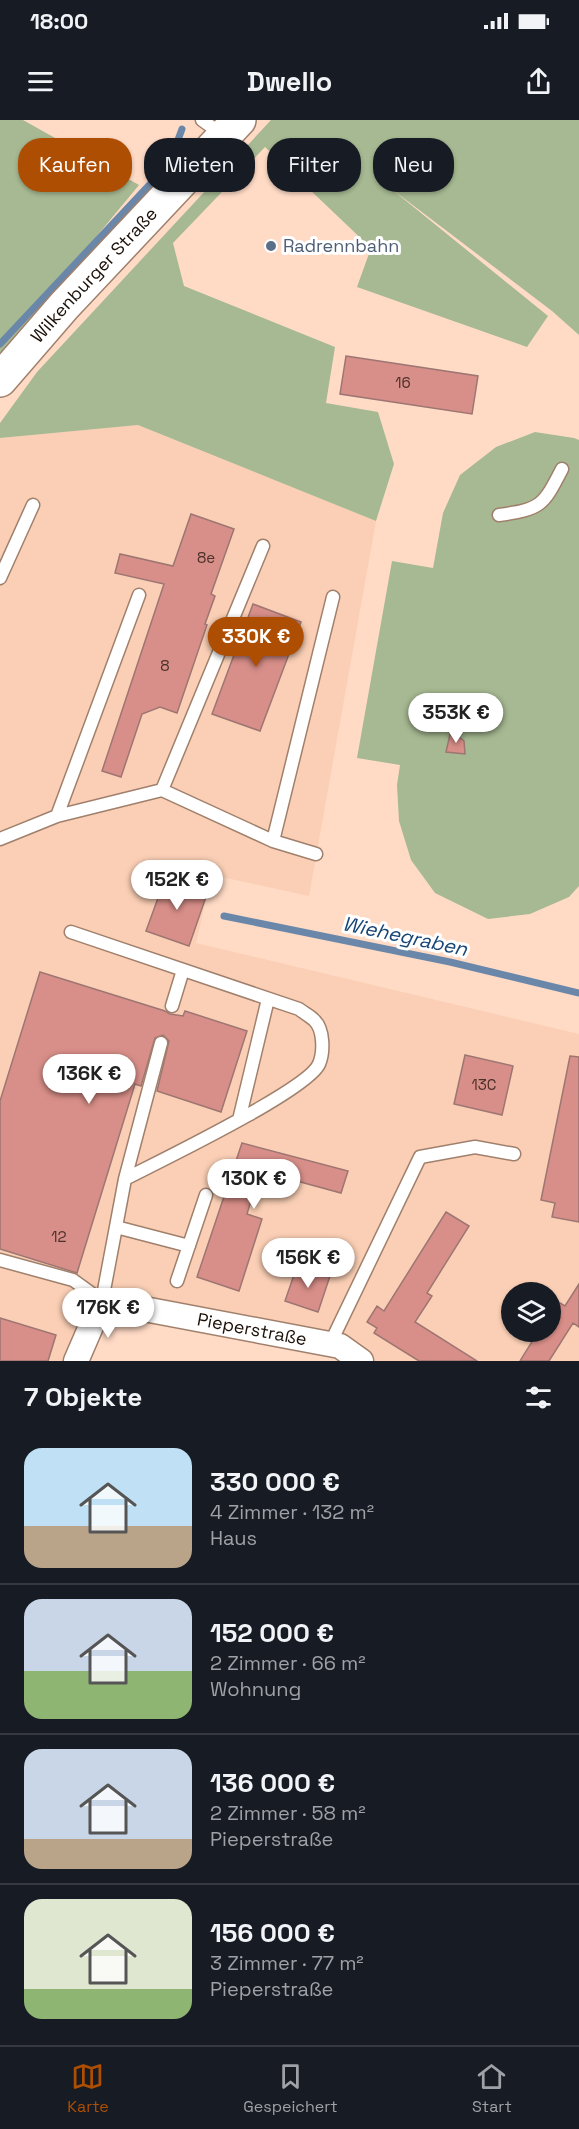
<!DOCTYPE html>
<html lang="de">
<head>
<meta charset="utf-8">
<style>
  body { margin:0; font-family:"Space Grotesk",sans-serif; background:#242831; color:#f1f3f6; height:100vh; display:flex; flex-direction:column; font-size:22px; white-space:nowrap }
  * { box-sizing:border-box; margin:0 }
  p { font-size:20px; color:#9ea1a6 }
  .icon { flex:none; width:33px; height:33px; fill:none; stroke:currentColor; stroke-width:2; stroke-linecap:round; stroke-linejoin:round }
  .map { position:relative; height:1241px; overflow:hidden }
  .side { display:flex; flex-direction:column; background:#171b24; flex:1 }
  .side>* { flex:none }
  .top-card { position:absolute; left:18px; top:18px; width:543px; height:54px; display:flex; gap:12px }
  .buttons { position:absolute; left:501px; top:1162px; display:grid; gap:12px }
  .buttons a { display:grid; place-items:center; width:60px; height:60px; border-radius:50%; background:#171b24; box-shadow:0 2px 4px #0004; font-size:30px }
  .price { position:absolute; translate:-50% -51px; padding:0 14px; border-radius:21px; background:#fff; color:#222; font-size:20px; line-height:39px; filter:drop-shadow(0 2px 3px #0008) }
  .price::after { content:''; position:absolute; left:50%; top:36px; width:18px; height:14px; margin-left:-9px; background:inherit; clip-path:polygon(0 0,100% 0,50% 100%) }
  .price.current { background:#ae4e03; color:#fff }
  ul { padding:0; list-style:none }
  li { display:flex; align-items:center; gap:18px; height:150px; padding:0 24px }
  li+li { border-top:2px solid #363941 }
  li span { display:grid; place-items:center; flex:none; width:168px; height:120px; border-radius:18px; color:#555 }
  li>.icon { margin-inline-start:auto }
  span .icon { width:72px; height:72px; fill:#fffc; stroke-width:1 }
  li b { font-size:26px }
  h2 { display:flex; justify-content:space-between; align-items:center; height:72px; padding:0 24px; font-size:26px }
  .chip { padding:0 21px; border-radius:24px; background:#171b24; box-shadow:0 2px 4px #0004; font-size:21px; line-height:54px }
  .chip.current { background:#ae4e03; color:#fff }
  .status { display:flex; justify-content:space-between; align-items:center; height:42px; padding:0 30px; background:#171b24; direction:ltr }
  .status svg { height:16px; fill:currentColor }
  header { display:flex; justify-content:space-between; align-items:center; height:78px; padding:0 24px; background:#171b24; font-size:27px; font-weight:800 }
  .dock { display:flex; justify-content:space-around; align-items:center; height:84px; border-top:2px solid #363941; background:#171b24; font-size:16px; color:#9ea1a6 }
  .dock a { display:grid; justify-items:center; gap:3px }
  .dock .current { color:#ae4e03 }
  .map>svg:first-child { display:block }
  .built { fill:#facfb5; fill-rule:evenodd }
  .green { fill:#a6b992 }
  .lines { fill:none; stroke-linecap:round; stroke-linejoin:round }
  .stream { stroke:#6a87a9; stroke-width:7 }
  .building { fill:#d98f89; stroke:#9d7672; stroke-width:1.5 }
  .service-casing { stroke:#a0806c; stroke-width:15 }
  .minor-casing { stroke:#a0806c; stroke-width:27 }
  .secondary-casing { stroke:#a0806c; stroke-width:36 }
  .service { stroke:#fff; stroke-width:12 }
  .minor { stroke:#fff; stroke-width:24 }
  .secondary { stroke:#fff; stroke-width:33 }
  .service-dot { fill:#5c6f8a; stroke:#fff; stroke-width:2 }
  .labels { text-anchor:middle; stroke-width:6; stroke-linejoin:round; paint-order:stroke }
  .number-label { font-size:15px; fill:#4b3029 }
  .service-label { font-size:18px; fill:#4e5e75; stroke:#fff; text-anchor:start }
  .street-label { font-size:18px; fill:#1c1109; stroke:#fff }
  .water-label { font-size:20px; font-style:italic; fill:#174676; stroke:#fff }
</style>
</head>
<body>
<div class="status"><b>18:00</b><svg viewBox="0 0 49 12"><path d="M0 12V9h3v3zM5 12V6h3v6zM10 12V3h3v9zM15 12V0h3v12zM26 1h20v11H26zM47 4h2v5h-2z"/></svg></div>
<header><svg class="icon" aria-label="menu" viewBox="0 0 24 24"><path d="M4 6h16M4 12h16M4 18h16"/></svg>Dwello<svg class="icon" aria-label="share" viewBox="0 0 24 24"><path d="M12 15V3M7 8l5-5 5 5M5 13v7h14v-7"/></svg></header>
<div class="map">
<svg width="579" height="1241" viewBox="0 0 579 1241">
  <rect width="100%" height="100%" fill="#ffdbc6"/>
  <path class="built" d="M138 305 376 401 309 776 212 755 196 823 579 914V1241H371L110 1176 81 1241H0V318ZM512 1173H550V1212H512Z"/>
  <path class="green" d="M0 0H23L139 65 91 123 109 140 0 259Z
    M271 0H579V215L552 191 389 67 548 196 527 227 357 167 371 128 265 27 173 123 184 166 335 227 326 283 378 292 394 344 376 401 138 305 0 318V303L37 252Z
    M535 312 574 318 579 320V766L569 777 530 794 488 799 435 773 411 740 399 701 397 665 400 645 357 638 392 441 433 448 443 393 460 355 496 327Z"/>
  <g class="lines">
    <path class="stream" d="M0 224 169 44 182 9
      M224 796 450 842 579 873"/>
  </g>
  <path class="building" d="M346 236 478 256 472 294 340 274Z
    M191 394 234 409 211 474 215 476 205 504 207 505 177 593 160 587 142 594 121 657 102 651 164 464 115 453 120 434 173 446Z
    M253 484 301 502 260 611 212 594Z
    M451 610 464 621 465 634 446 632Z
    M166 756 208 771 189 826 146 811Z
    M40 852 165 891 170 894 183 896 185 891 247 911 221 992 157 971 169 921 163 915 155 918 141 966 135 964 77 1153 0 1129V981Z
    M465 935 513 946 502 995 454 984Z
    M570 936 579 937V1102L552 1097 555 1083 541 1080Z
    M242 1023 348 1051 341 1073 260 1051 247 1094 262 1099 239 1171 197 1157Z
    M446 1092 469 1106 427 1173 432 1176 415 1202 477 1241H419L374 1213 377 1208 367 1202 377 1186 384 1191Z
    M297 1146 330 1156 318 1192 285 1181Z
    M579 1164V1207L573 1203 549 1241H520L538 1212H550V1177L565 1186Z
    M0 1198 56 1215 48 1241H0Z"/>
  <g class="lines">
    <g class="service-casing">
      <path id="service" d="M202 0 223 15
        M499 395C541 389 543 386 562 349
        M0 458 33 385
        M162 670 263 426
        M57 696 139 475
        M0 719 57 696 162 670 273 721 316 734
        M273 721 333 477
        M71 812 299 889C304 893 310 896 314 900 324 909 324 932 319 944 308 970 158 1042 125 1059
        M172 886 183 850
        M239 1000 268 879
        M116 1107 189 1126
        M0 1140 73 1160 102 1181 125 1059 161 923
        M177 1161 206 1075
        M330 1224 420 1037 475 1027 514 1034"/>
    </g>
    <g class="minor-casing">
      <g id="minor">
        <path id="s1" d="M76 1241 102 1181 340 1226 361 1241"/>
      </g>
    </g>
    <g class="secondary-casing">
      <g id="secondary">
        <path id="s2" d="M0 260 64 186 239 0"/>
      </g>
    </g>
    <use href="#service" class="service"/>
    <use href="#minor" class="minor"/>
    <use href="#secondary" class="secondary"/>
  </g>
  <circle class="service-dot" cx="271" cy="126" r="6"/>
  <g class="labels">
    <g class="number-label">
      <text x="403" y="268">16</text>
      <text x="206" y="443">8e</text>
      <text x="165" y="551">8</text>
      <text x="484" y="970">13C</text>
      <text x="59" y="1122">12</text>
    </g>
    <g class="service-label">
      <text x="283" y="132">Radrennbahn</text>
    </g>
    <g class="street-label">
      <text dy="6" stroke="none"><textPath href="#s2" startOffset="141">Wilkenburger Straße</textPath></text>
      <text dy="6" stroke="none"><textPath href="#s1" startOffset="218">Pieperstraße</textPath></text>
    </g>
    <g class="water-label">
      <text transform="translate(405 816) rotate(12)" y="7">Wiehegraben</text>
    </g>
  </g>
</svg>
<div class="buttons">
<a><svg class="icon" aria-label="layers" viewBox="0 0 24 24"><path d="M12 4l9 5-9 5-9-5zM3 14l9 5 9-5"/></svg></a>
</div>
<b class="price current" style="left:256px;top:548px">330K €</b>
<b class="price" style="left:456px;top:624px">353K €</b>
<b class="price" style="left:177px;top:791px">152K €</b>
<b class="price" style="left:89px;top:985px">136K €</b>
<b class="price" style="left:254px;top:1090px">130K €</b>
<b class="price" style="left:308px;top:1169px">156K €</b>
<b class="price" style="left:108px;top:1219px">176K €</b>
<div class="top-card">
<a class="chip current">Kaufen</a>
<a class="chip">Mieten</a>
<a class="chip">Filter</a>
<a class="chip">Neu</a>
</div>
</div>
<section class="side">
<h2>7 Objekte<svg class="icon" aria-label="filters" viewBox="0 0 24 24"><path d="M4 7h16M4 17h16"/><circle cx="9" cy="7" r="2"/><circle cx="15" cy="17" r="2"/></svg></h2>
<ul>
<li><span style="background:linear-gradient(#bfe0f5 65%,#b9a48a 0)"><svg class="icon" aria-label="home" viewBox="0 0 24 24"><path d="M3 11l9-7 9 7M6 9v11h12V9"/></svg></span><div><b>330 000 €</b><p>4 Zimmer · 132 m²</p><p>Haus</p></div></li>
<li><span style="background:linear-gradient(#c9d6e8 60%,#8fb573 0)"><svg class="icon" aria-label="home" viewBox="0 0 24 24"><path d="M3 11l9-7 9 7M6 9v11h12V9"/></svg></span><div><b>152 000 €</b><p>2 Zimmer · 66 m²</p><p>Wohnung</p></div></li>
<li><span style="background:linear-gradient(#c9d6e8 75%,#b9a48a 0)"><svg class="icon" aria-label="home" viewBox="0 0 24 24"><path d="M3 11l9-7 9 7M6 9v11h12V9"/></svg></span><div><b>136 000 €</b><p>2 Zimmer · 58 m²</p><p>Pieperstraße</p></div></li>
<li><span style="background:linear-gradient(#dfe7d0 75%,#8fb573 0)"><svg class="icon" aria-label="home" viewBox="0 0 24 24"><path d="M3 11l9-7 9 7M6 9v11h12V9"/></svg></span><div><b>156 000 €</b><p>3 Zimmer · 77 m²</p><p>Pieperstraße</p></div></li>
</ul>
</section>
<nav class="dock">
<a class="current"><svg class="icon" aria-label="map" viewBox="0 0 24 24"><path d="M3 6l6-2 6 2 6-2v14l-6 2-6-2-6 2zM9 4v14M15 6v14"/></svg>Karte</a>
<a><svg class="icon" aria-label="saved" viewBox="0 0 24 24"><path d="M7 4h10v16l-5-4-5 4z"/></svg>Gespeichert</a>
<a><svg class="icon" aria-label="home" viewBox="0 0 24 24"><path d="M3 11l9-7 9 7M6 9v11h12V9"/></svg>Start</a>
</nav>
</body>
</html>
